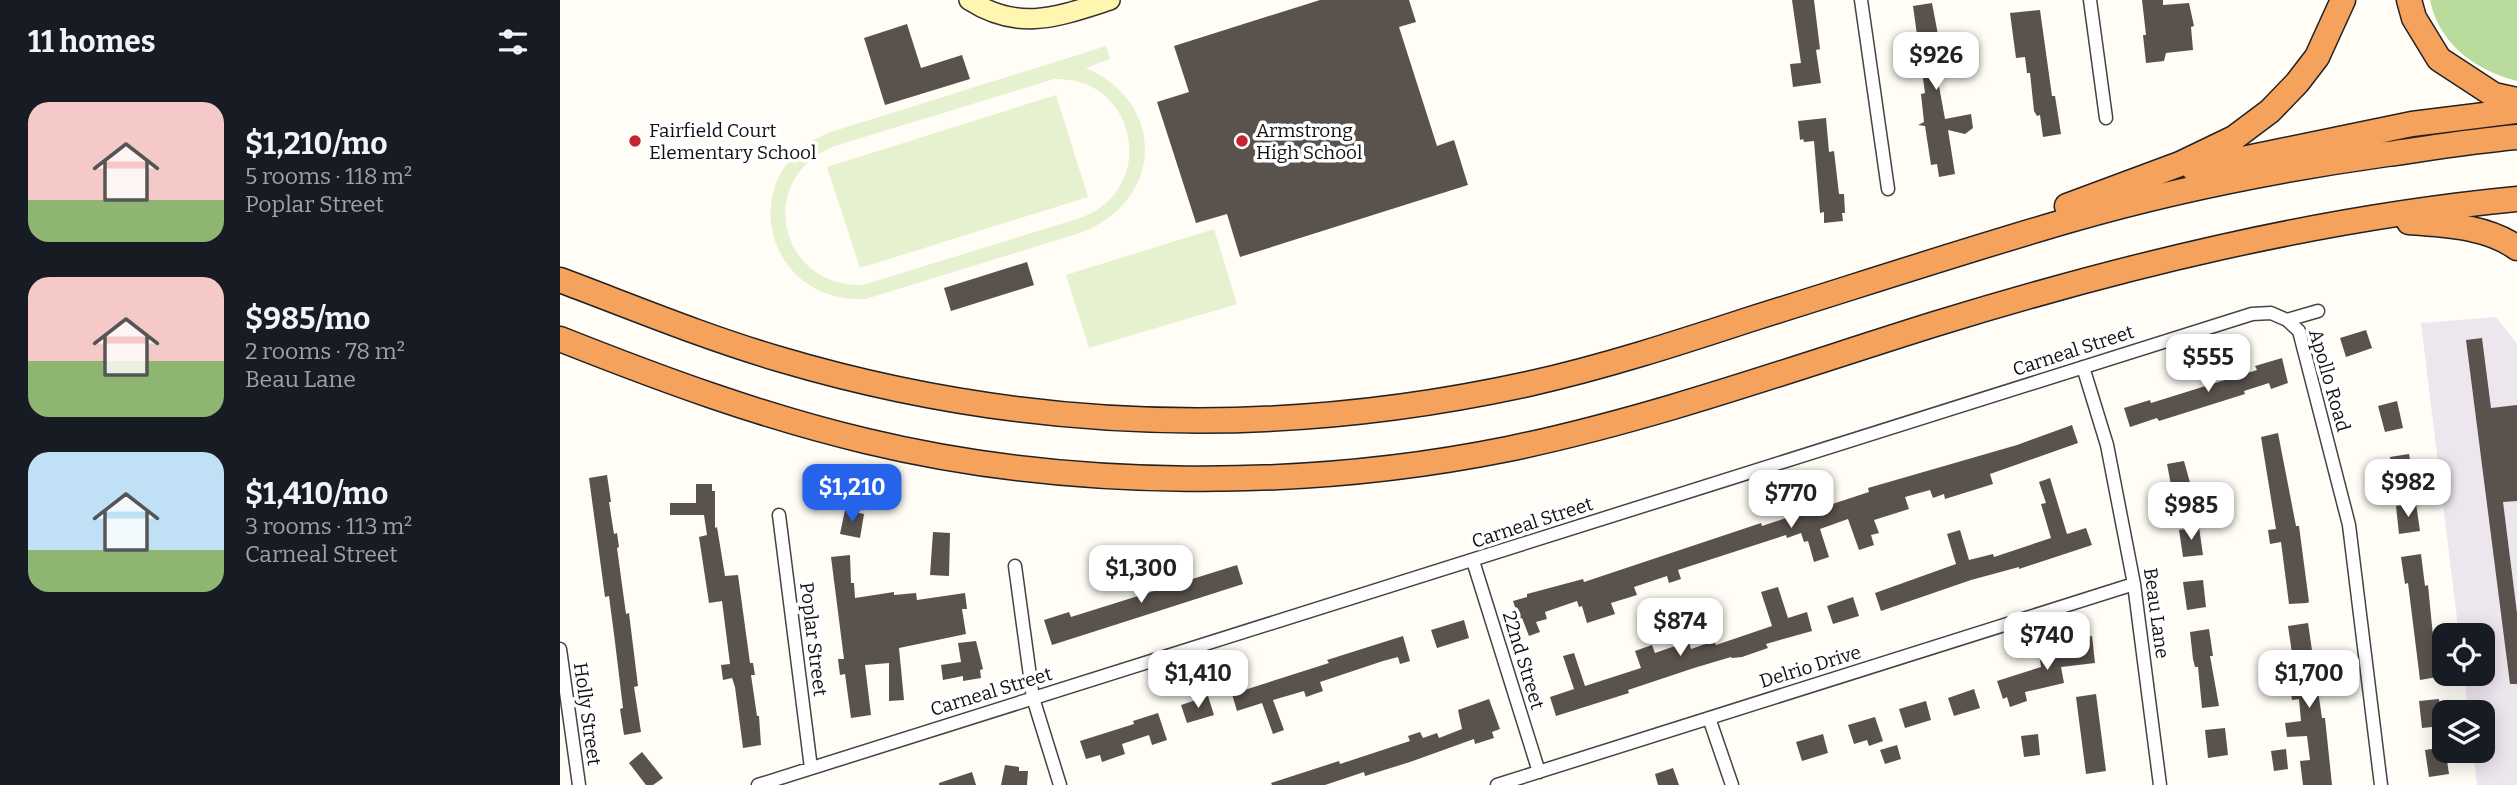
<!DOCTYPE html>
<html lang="en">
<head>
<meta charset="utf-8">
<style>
  body { margin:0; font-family:Bitter,serif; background:#20242c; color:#f1f3f6; height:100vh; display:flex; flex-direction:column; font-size:26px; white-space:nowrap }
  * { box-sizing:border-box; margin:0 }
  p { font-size:23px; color:#9ea1a6 }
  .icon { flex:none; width:38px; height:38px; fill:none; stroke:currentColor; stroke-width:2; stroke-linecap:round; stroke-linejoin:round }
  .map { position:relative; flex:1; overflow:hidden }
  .drawer { display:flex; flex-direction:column; background:#171b24; width:560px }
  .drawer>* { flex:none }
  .buttons { position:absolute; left:1872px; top:623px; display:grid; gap:14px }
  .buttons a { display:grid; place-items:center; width:63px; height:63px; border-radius:14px; background:#171b24; box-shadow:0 4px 18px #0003; font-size:35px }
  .price { position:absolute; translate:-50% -60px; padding:0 16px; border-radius:14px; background:#fff; color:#222; font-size:23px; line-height:46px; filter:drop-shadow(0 2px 4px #0008) }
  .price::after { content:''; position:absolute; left:50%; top:42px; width:21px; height:16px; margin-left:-10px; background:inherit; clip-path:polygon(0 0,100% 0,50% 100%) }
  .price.active { background:#2563eb; color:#fff }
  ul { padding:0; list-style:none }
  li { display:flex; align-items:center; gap:21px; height:175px; padding:0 28px }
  li span { display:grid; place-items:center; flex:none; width:196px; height:140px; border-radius:21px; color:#555 }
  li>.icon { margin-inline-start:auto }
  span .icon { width:84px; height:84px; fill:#fffc; stroke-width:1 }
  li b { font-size:30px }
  h2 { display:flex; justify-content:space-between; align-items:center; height:84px; padding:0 28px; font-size:30px }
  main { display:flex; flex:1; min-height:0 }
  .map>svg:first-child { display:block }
  .industrial { fill:#eee6ef }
  .forest { fill:#b9dc9c }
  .pitch { fill:#e6f2cf; fill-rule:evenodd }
  .building { fill:#5a524d }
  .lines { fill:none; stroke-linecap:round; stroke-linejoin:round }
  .street-casing { stroke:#444; stroke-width:15 }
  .secondary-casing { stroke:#333; stroke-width:22 }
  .highway-casing { stroke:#222; stroke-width:27 }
  .street { stroke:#fff; stroke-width:12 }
  .secondary { stroke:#fff6b0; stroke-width:19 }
  .highway { stroke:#f5a25d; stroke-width:24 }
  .poi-dot { fill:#c4262e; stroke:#fff; stroke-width:2.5 }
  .labels { text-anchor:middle; stroke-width:7; stroke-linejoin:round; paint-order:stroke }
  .poi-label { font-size:19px; fill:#111; stroke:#fff; text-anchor:start }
  .street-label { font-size:19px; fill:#111; stroke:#fff }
</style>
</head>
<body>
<main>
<section class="drawer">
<h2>11 homes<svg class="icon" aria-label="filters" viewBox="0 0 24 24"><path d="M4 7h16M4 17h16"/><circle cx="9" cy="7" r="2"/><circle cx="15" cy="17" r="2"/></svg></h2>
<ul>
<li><span style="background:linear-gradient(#f6c9c9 70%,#8fb573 0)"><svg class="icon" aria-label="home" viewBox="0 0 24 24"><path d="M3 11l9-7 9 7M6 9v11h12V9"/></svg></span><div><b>$1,210/mo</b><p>5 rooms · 118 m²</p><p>Poplar Street</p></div></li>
<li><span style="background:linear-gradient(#f6c9c9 60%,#8fb573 0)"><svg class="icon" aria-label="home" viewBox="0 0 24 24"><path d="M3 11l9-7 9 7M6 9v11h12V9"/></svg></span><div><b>$985/mo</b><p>2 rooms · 78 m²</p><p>Beau Lane</p></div></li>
<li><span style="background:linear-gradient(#bfe0f5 70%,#8fb573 0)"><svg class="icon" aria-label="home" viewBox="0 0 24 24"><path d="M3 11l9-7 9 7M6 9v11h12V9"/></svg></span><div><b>$1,410/mo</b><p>3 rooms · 113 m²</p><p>Carneal Street</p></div></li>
</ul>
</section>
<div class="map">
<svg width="1957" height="785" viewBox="0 0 1957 785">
  <rect width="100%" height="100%" fill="#fffdf5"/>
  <path class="industrial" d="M1936 317 1957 344V785H1917L1913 751H1923V712H1908L1904 674H1923V635H1899L1861 323Z"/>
  <path class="forest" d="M1870 0H1957V81C1915 70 1879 44 1870 0Z"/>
  <path class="pitch" d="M546 46 550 59 526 68C610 105 602 205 517 234L306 299C201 304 173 168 271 132ZM494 79C578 76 599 190 520 218L303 285C217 287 195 177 275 146Z
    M496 95 528 197 300 268 267 167Z
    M654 229 677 304 529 348 506 275Z"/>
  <path class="building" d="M760 0H849L856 22 839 27 877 146 894 140 908 185 680 257 667 214 636 223 597 102 629 92 614 46Z
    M1232 0H1254L1260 49 1256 50 1261 83 1233 87 1230 64 1241 63Z
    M1582 0H1603V5L1629 3 1634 26 1631 27 1633 50 1606 53 1604 61 1586 63 1583 35H1586Z
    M1372 3 1379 40 1386 39 1391 73 1377 75 1385 119 1411 114 1413 128 1405 134 1388 130 1395 174 1379 177 1377 164 1371 165 1365 126 1358 125 1364 122 1361 94 1365 93 1353 6Z
    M1480 10 1492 96H1495L1501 134 1483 137 1480 115 1477 116 1474 111 1470 73H1467L1465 57 1456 58 1450 13Z
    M347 24 361 68 402 55 410 79 325 105 304 38Z
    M1266 118 1269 152 1274 151 1279 194H1284L1285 213H1282L1283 221 1264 223V212L1260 213 1254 141 1244 142 1243 139 1240 140 1238 121Z
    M467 262 474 285 391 311 384 288Z
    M1806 330 1812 348 1786 357 1780 338Z
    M1922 338 1931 408 1957 405V501L1943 502 1957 613V684H1950L1906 340Z
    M1722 358 1728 383 1711 389 1709 383 1684 391 1685 394 1599 421 1597 418 1570 427 1564 408 1590 400 1591 403 1697 370 1695 366Z
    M1837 401 1843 428 1825 432 1818 406Z
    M1512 425 1518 443 1430 474 1433 484 1385 499 1384 494 1373 498 1370 490 1345 497 1349 509 1314 520 1319 533 1311 535 1314 545 1299 550 1288 519 1260 529 1269 557 1254 562 1248 541 1244 542 1241 533 1227 538 1226 535 1118 570 1121 579 1109 583 1107 576 1074 587 1077 595 1051 603 1055 614 1027 623 1022 606 1019 607 1017 601 985 612 987 619 976 622 980 632 969 636 962 618 959 619 953 601 967 597V594L1023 579 1024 582 1201 523 1202 526 1235 515 1234 511 1247 507 1248 512 1309 492 1308 488 1457 445Z
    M1718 433 1736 526H1739L1749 602 1747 603 1729 604 1721 542 1710 544 1708 530 1716 529 1701 437Z
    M1849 454 1854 481 1834 484 1830 457Z
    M1624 461 1634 497 1614 501 1607 464Z
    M47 475 51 502H49L54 534 57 533 59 547 57 548 66 614 69 613 78 686 74 687 81 732 64 735 60 709 63 708 55 642 49 596 45 597 29 478Z
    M1490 478 1507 534 1526 528 1532 545 1459 569V567L1411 580 1321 611 1315 593 1396 564 1387 534 1400 530 1409 560 1433 554 1434 557 1491 538 1481 504 1486 503 1479 482Z
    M136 484H152V491H155V528L157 527 165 576 178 575 190 663H193L195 675H191L197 716H199L201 745 183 748 175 687 172 678 163 680 161 665 170 664 162 601 149 603 139 537 147 535 144 515H110V503H136Z
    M1856 503 1860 531 1839 534 1836 506Z
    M285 510 304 514 300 538 280 534Z
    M1639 527 1643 555 1623 557 1619 530Z
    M373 532 390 533 389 576 370 575Z
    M1861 554 1865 586 1868 585 1877 677 1860 680 1848 583 1845 584 1841 557Z
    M290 555 291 583H294L295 598 334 592V595L356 593 357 600 405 593 407 609H402L406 634 339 648 344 700 329 701V663L305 665 311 715 291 718 285 674 280 675 278 659H284L271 557Z
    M677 565 683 584 492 645 484 620 509 612 511 617Z
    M1643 580 1646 607 1627 610 1623 582Z
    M1218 587 1228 618 1247 612 1252 631 1206 644 1208 648 1182 657 1172 658 1171 657 1134 668 1068 690 1069 693 996 716 990 697 1014 689 1003 656 1014 653 1025 686 1081 668 1075 651 1092 645 1095 653 1118 645 1113 629 1124 625 1131 649 1154 641 1156 645 1212 626 1201 592Z
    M1293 597 1299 616 1273 624 1267 606Z
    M904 620 909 638 877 648 871 630Z
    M1748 623 1762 718H1765L1772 785H1743L1740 761 1750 760 1747 736 1727 737 1725 723 1741 721 1739 699 1732 700 1730 688 1737 687 1728 626Z
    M1649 629 1653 656H1650L1659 706 1642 708 1638 667H1635L1633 659 1630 632Z
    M843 636 850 661 840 664 838 657 823 661 760 682 763 691 746 697 744 691 713 700 724 730 713 734 702 703 677 711 672 694 769 663 767 660Z
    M1532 636 1535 663 1501 667 1504 683 1465 692 1467 701 1450 707 1447 697 1443 699 1437 681 1481 667 1480 660 1508 655 1507 640Z
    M416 641 423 669 420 670 421 678 403 681V676L383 680 381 665 401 662 398 643Z
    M1414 689 1420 708 1394 716 1388 698Z
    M1536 694 1546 771 1526 774 1516 697Z
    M648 696 654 715 627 723 621 705Z
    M929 699 940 729 932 732 934 738 915 744 914 739 850 762 805 776 804 772 765 785H712L711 783 779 761 780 764 850 741 848 736 860 732 863 738 877 733 879 738 902 729 898 710Z
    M1879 699 1882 726 1862 728 1859 701Z
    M1366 701 1371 720 1345 728 1339 709Z
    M598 713 607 740 592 745 589 735 562 744 565 754 542 762 540 755 526 759 520 741 574 724 573 721Z
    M1315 717 1323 741 1309 746 1307 740 1294 744 1288 725Z
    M1665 728 1668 755 1648 758 1645 730Z
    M1263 734 1268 753 1242 761 1236 742Z
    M1478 734 1480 755 1464 757 1461 736Z
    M1337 745 1341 759 1325 764 1320 750Z
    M1885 747 1889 774 1869 777 1865 750Z
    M1726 749 1728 769 1714 771 1711 751Z
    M82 752 103 778 93 785H86L69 763Z
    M445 765 459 767V771H468L467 785H441Z
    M1113 768 1119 785H1098L1095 774Z
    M412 772 416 785H379V783Z"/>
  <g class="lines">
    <g class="street-casing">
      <path id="street" d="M1301 0 1328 189
        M1530 0 1546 118
        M1727 320 1739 331 1789 525 1821 785
        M1523 367 1547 445 1574 584 1600 785
        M219 515 251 768
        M913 561 979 772
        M455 566 473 698 500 785
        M0 649 19 785
        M1149 718 1172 785
        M198 785 1692 314 1711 313 1727 320 1758 311
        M937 785 1574 584"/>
    </g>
    <g class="secondary-casing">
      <path id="secondary" d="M409 0C459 32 497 17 550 0"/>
    </g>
    <g class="highway-casing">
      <path id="highway" d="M1849 0 1854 18 1879 59 1934 95 1957 100
        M1634 169 1852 124 1957 111
        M1507 206 1620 164 1674 138 1710 111 1737 83 1757 57 1783 0
        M1849 222C1885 225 1927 226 1957 248
        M0 280C72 307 144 337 219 359 465 432 717 439 968 384 1044 367 1118 343 1191 319 1297 286 1403 251 1510 220 1614 190 1720 169 1827 154 1870 148 1913 141 1957 137
        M0 339C101 379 201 416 306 441 509 490 745 490 948 449 1093 419 1234 368 1375 324 1564 266 1759 218 1957 199"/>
    </g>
    <use href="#street" class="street"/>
    <use href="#secondary" class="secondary"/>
    <use href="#highway" class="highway"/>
  </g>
  <g class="poi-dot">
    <circle cx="75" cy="141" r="7"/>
    <circle cx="682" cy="141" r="7"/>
  </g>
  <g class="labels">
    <g class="poi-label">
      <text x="89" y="137">Fairfield Court<tspan x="89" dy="22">Elementary School</tspan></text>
      <text x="696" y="137">Armstrong<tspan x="696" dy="22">High School</tspan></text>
    </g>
    <g class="street-label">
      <text transform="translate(1513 350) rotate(-18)" y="7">Carneal Street</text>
      <text transform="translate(1770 380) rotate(74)" y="7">Apollo Road</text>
      <text transform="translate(972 522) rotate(-18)" y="7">Carneal Street</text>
      <text transform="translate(1597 613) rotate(82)" y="7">Beau Lane</text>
      <text transform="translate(254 639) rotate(83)" y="7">Poplar Street</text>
      <text transform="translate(964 660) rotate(73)" y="7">22nd Street</text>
      <text transform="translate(1250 666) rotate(-17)" y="7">Delrio Drive</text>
      <text transform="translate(431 691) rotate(-17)" y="7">Carneal Street</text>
      <text transform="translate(28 714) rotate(82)" y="7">Holly Street</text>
    </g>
  </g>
</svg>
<div class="buttons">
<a><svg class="icon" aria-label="locate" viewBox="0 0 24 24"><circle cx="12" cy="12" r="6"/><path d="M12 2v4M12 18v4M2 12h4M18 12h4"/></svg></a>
<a><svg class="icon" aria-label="layers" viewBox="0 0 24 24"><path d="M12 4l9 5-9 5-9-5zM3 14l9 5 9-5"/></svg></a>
</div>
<b class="price" style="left:1376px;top:92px">$926</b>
<b class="price" style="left:1648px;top:394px">$555</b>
<b class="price" style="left:1848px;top:519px">$982</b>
<b class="price active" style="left:292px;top:524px">$1,210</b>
<b class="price" style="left:1231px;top:530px">$770</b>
<b class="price" style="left:1631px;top:542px">$985</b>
<b class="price" style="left:581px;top:605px">$1,300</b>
<b class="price" style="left:1120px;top:658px">$874</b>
<b class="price" style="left:1487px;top:672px">$740</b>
<b class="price" style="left:638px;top:710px">$1,410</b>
<b class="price" style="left:1749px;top:710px">$1,700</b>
</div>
</main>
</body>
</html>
